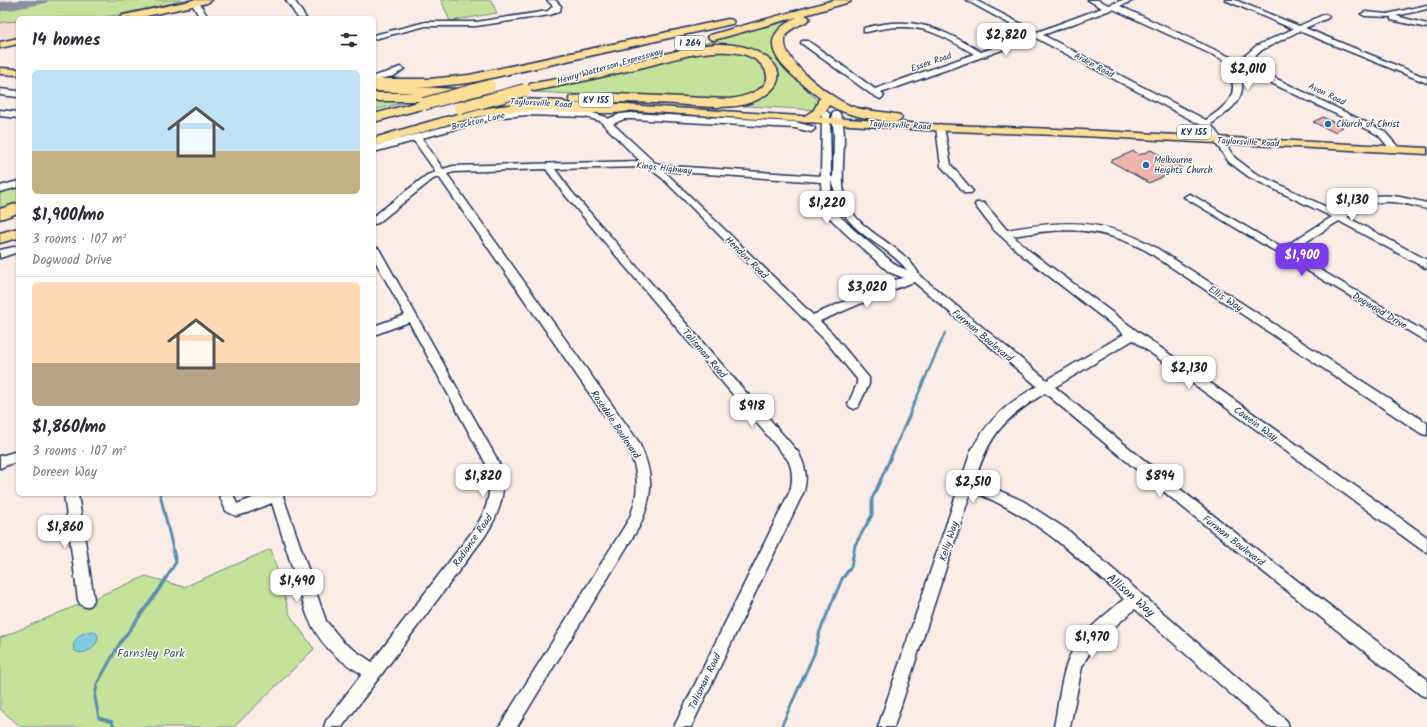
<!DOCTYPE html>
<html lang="en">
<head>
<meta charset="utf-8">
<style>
  body { margin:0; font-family:Kalam,sans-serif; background:#f7f7f7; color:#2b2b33; height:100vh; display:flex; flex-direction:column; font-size:15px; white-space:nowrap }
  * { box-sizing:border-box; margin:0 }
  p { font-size:13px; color:#7c7c81 }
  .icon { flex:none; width:22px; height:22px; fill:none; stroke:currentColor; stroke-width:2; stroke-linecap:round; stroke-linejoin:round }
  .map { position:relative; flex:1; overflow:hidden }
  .details { position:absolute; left:16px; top:16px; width:360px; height:480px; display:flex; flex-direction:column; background:#fff; border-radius:6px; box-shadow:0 1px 3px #0004 }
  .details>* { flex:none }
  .price { position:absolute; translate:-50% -34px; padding:0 9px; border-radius:8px; background:#fff; color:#222; font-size:13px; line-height:26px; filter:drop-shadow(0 1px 2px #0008) }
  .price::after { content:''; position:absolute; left:50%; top:24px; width:12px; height:9px; margin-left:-6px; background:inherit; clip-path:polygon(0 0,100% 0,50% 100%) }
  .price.current { background:#7c3aed; color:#fff }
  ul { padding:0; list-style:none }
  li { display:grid; align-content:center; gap:8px; height:212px; padding:0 16px }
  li+li { border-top:1px solid #e1e1e2 }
  li span { display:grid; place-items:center; height:124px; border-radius:6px; color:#555 }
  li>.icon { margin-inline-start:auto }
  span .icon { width:72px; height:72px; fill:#fffc; stroke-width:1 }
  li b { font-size:17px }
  h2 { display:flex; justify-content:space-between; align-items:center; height:48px; padding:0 16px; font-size:17px }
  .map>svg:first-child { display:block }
  .built { fill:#f7dcd6 }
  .green { fill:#c4e29a; stroke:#70887c }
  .water { fill:#82cce2; stroke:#598dad }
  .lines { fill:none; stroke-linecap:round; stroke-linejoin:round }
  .stream-far1 { stroke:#598dad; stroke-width:2.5 }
  .stream { stroke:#598dad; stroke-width:3 }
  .taxiway { fill:#8a8ea3; fill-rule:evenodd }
  .building { fill:#efb3ad; stroke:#1b2f5e }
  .minor-casing { stroke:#1b2f5e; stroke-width:3 }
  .major-casing { stroke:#1b2f5e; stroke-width:3 }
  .highway-casing { stroke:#1b2f5e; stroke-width:3 }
  .minor { fill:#fdfcf7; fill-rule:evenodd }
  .major { fill:#fcde96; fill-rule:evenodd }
  .highway { fill:#fcde96; fill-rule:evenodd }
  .highway-bridge-casing { stroke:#1b2f5e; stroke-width:14; stroke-linecap:butt }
  .highway-bridge { stroke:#fcde96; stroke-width:12 }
  .poi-dot { fill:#1f6fb2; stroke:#fdfcf7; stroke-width:1.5 }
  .labels { text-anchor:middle; stroke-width:3; stroke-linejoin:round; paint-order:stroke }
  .shield { fill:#fdfcf7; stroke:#5f6c8c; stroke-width:1 }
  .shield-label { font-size:9px; font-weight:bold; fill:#1b2f5e }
  .far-street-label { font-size:9px; fill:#1b2f5e; stroke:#fdfcf7 }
  .far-poi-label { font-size:9px; fill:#1b2f5e; stroke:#fdfcf7; text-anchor:start }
  .street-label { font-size:10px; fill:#1b2f5e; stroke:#fdfcf7 }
  .near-street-label { font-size:12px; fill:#1b2f5e; stroke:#fdfcf7 }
  .near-park-label { font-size:12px; fill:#455c6d; stroke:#fdfcf7 }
</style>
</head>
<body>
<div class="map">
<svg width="1427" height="727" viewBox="0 0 1427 727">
  <rect width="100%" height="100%" fill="#faede8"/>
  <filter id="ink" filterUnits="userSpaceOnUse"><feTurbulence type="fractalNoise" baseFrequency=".025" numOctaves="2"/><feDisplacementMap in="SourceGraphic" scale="8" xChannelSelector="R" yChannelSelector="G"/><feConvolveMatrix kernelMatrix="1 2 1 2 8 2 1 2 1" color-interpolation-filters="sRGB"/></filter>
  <g filter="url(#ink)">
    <path class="built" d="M0 0H193L118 18H18V37L0 38Z"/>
    <path class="green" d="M48 0H187L102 18H18V21L3 22 0 24V11Z
      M441 0H491L497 13 450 21Z
      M792 19 782 26 775 35 772 44 774 53 780 63 820 103 817 110 730 105 773 84 758 55 689 48Z
      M729 50 755 57 768 71C768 74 768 80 766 83 759 98 728 99 713 101L534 92 690 54Z
      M374 98 414 100 374 110Z
      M18 185V205L0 210V190Z
      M271 549 290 615 314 649 234 727H21L0 709V638L146 576 184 587Z"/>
    <path class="water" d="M94 631 98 635C99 646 84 658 74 650 71 639 83 631 94 631Z"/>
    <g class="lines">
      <path class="stream-far1" d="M909 415 945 333"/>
      <path class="stream" d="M114 727 112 722 99 718 95 698 97 684 120 643 158 591 176 562 160 494
        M781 727 814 654 820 631 842 579 851 567 855 545 872 515V499L910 414"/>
      <path class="taxiway" d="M20 0H48L46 3 41 4 9 10H0V2Z"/>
    </g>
    <path class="building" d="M1323 117 1343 127 1334 132 1313 122Z
      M1151 150 1182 168 1149 183 1110 161 1134 151 1139 155Z"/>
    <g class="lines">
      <g class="minor-casing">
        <path id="minor" d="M192 0H198L208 18H200L191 2Z
          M286 0H294L306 18H298Z
          M547 0H555L561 6 560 11 550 15 476 26H426L374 39V35L426 22H476L548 11 553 6Z
          M966 0H975L1037 32 1102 8 1088 0H1098L1109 5 1123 0H1134L1120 6 1239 61 1256 46 1293 29 1225 0H1235L1299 26 1325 14 1329 16 1328 18 1305 28 1427 78V83L1299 31 1262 50 1246 64 1384 131 1398 147 1400 149 1398 151H1392L1378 135 1371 131 1244 70C1240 80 1243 78 1242 88 1241 104 1223 116 1211 124L1235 158 1255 173 1339 213C1348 208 1356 203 1365 199 1384 191 1407 199 1427 203V209C1410 205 1389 198 1372 204 1363 207 1355 213 1347 217L1427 260V269L1339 221 1290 252 1427 333V342L1184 197 1189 194 1192 195 1282 248 1332 217 1249 177 1229 162 1203 126 1036 38 881 93 884 96 880 99 871 94 801 43 802 41H808L875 89 974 54C934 30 914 20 867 32H864V28C913 15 939 27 981 52L1030 35ZM1113 9 1237 66 1236 70H1230L1229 72C1241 97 1224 107 1206 120L1043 35Z
          M1427 5V9L1396 16 1427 24V28L1391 20V17L1365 16 1361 14 1365 12 1387 14Z
          M400 67 404 69 394 76 374 80V76L388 72Z
          M0 89 18 91V97L0 95Z
          M528 109 586 111 606 117 608 119 620 114 631 113 795 122 814 127 815 129 811 132 795 128 631 119H624L613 124 655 163 670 166 821 176 822 114 826 111 830 114 831 177H833L834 136 832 114 833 112H839C851 134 836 176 847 203 861 235 903 243 920 276L1047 380 1124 334 1023 256 993 229 975 205 976 203H984L1007 230C1064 220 1102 218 1155 247L1427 423V435L1422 434 1147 251C1100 226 1065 227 1013 236L1031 252 1137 331 1427 537V552L1422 550 1133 340 1055 387C1176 488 1301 585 1427 679V697L1421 695C1293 597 1168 497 1045 393 1004 419 990 433 975 480L1023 501 1069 531 1287 721 1289 727H1268L1135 609C1116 626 1093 642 1082 667L1070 727H1054C1058 707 1060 685 1066 666 1075 636 1102 618 1124 599 1075 555 1034 515 971 491L894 727H878L971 451C988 419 1007 404 1037 386L914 282 902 286 820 321 832 333 869 378V384L858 407 854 409 850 407 848 404 857 384V379L824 339 662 178 649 168 643 167 555 169 571 191 798 452C805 465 808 476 804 491L691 727H674L790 491C793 480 793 470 788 460L565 195 546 169 454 172 447 174 638 441C654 473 654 495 639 527L517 727H499L629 519C639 496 640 472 628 449L439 177 433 179 378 223 374 224V216L427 175 436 172 414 141 374 152V146L502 111ZM528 115 585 117 600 121 640 161 453 166 443 169 422 138 502 117ZM664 171 821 182 822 206 828 216 845 233 889 272 904 278 894 280 813 315ZM831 182 833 183C837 217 858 231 884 249 892 255 901 262 907 270L897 266 853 229 836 212 832 206Z
          M0 110 18 112V118L0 116Z
          M940 124 944 127 951 165 971 189 973 191 971 193H965L941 166 936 127Z
          M18 181V187L0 192V186Z
          M18 246V252L0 258V250Z
          M374 246 379 249 497 459C510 486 500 513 485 536L342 727H324L326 721 362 674C335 658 320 645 307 615L272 503 247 513 236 516 226 511 219 494H233L237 504 262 494H284L283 496 326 621 344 643 372 662 475 528C489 507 493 488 486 464L409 322 374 335V326L405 315 374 259Z
          M18 451V461L0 468V456Z
          M64 494H78L94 600 91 605 86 607 81 605 78 600Z"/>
      </g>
      <g class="major-casing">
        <path id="major" d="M194 0H212L207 3 137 18H119L124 15Z
          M18 38V44L0 48V42Z
          M0 68 18 69V75L0 74Z
          M374 85 459 89 464 92 459 95 374 91Z
          M447 95 563 101 568 104 563 107 443 100 442 98Z
          M611 104 926 124 1082 130 1427 148V154L1082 136 926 130 607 109 606 107 607 105Z"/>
      </g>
      <g class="highway-casing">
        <path id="highway" d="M834 0H851L850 2 805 15 810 18C804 26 790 26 786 36 776 58 833 99 851 106 867 112 884 111 900 115L902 118 900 121 895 122C873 119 849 117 829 105 824 115 814 125 802 122L800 119 814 110 819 99H821C795 77 742 44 797 17L714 40 710 39 708 37 710 35Z
          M728 19 732 20 734 22 732 24 469 83 429 87H374V79H429L469 75Z
          M715 44C730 44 746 45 759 53 797 73 773 98 742 105 720 109 697 106 675 104 642 102 609 101 575 103L570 102 569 99 570 96 616 94 728 99C741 98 778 89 764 68 754 53 732 51 715 52 691 53 667 61 644 67 607 76 571 84 534 91L530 90 528 87 530 84 534 83 580 75 697 46Z
          M374 93H436L441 94 442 97 441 100 427 101 430 104 429 107 374 122V114L421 101H374Z
          M537 103 624 104 629 105 630 108 629 111C616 114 602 113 589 113 562 112 534 109 507 112 461 117 418 135 374 146V138C428 122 480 104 537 103Z
          M18 203V213L0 219V209Z
          M18 228V238L0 243V233Z"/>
      </g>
      <use href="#minor" class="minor"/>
      <use href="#major" class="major"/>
      <use href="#highway" class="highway"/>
      <g class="highway-bridge-casing">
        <path id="highway-bridge" d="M424 104 489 86
          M460 108 525 90"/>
      </g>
      <use href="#highway-bridge" class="highway-bridge"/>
    </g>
  </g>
  <g class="poi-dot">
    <circle cx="1328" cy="124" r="4"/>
    <circle cx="1146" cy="165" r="4"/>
  </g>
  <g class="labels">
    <g class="shield">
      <rect x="675" y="36" width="30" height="14" rx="3"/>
      <rect x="579" y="93" width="34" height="14" rx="3"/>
      <rect x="1177" y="125" width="34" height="14" rx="3"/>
    </g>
    <g class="shield-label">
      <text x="690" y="46">I 264</text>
      <text x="596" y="103">KY 155</text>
      <text x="1194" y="135">KY 155</text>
    </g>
    <g class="far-street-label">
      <text transform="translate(931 62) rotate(-19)" y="3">Essex Road</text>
      <text transform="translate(1094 65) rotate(28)" y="3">Arden Road</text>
      <text transform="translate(610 66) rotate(-16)" y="3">Henry Watterson Expressway</text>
      <text transform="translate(1327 94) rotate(26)" y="3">Avon Road</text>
      <text transform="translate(541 103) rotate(3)" y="3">Taylorsville Road</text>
      <text transform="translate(478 121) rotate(-13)" y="3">Brockton Lane</text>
      <text transform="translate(900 125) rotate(3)" y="3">Taylorsville Road</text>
      <text transform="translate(1248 142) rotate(3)" y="3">Taylorsville Road</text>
      <text transform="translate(664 168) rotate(6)" y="3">Kings Highway</text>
    </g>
    <g class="far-poi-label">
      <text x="1336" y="127">Church of Christ</text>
      <text x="1154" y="163">Melbourne<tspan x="1154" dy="10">Heights Church</tspan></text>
    </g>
    <g class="street-label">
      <text transform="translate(747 257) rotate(45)" y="4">Hendon Road</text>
      <text transform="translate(1226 298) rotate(33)" y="4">Ellis Way</text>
      <text transform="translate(1380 310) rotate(31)" y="4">Dogwood Drive</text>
      <text transform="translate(983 335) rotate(40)" y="4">Furman Boulevard</text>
      <text transform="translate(705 353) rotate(49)" y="4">Talisman Road</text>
      <text transform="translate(1256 423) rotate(36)" y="4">Cawein Way</text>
      <text transform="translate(616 424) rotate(56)" y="4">Rosedale Boulevard</text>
      <text transform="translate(472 540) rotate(-55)" y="4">Radiance Road</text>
      <text transform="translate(1234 540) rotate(38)" y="4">Furman Boulevard</text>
      <text transform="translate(948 541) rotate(-72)" y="4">Kelly Way</text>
      <text transform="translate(704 681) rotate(-64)" y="4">Talisman Road</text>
    </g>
    <g class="near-street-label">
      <text transform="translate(1131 595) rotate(41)" y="4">Allison Way</text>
    </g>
    <g class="near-park-label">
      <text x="151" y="657">Farnsley Park</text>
    </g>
  </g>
</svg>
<b class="price" style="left:1006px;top:57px">$2,820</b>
<b class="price" style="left:1248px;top:91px">$2,010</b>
<b class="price" style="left:1352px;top:222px">$1,130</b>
<b class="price" style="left:827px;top:225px">$1,220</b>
<b class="price current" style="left:1302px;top:277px">$1,900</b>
<b class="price" style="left:867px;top:309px">$3,020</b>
<b class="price" style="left:1189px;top:390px">$2,130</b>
<b class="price" style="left:752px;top:428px">$918</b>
<b class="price" style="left:483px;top:498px">$1,820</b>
<b class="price" style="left:1160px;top:498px">$894</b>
<b class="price" style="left:973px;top:504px">$2,510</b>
<b class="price" style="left:65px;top:549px">$1,860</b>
<b class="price" style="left:297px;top:603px">$1,490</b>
<b class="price" style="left:1092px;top:659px">$1,970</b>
<section class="details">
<h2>14 homes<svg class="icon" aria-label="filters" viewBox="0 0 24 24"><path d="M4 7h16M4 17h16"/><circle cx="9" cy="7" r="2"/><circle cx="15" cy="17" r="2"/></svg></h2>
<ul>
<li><span style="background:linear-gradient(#bfe0f5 65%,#c2b280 0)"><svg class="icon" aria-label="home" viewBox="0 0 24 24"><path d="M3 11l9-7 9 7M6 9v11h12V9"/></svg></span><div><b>$1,900/mo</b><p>3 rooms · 107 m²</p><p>Dogwood Drive</p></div></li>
<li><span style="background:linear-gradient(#ffd9b3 65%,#b9a48a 0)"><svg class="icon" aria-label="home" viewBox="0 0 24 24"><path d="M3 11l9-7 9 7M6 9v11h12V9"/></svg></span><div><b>$1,860/mo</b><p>3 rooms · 107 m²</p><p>Doreen Way</p></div></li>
</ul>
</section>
</div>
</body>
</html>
